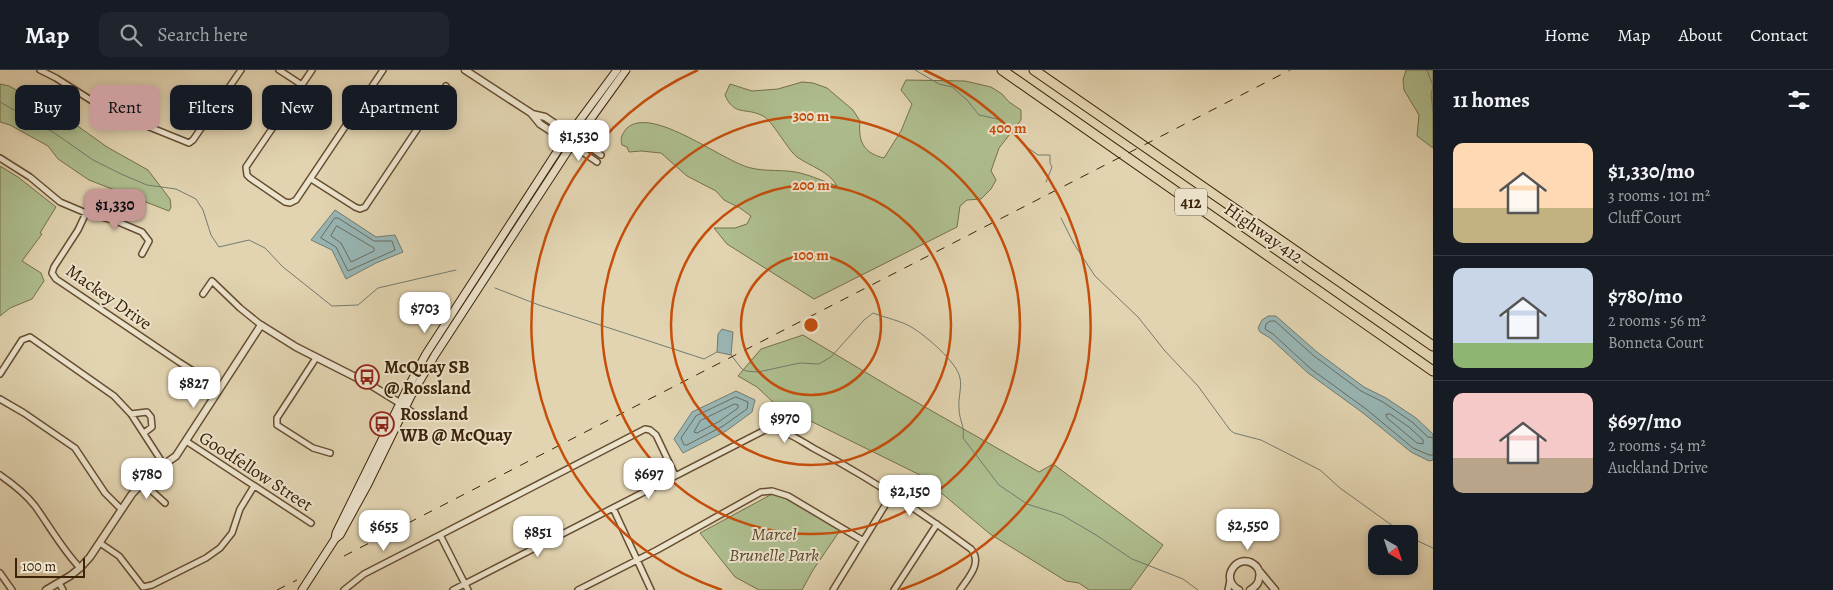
<!DOCTYPE html>
<html lang="en">
<head>
<meta charset="utf-8">
<style>
  body { margin:0; font-family:Alegreya,serif; background:#20242c; color:#f1f3f6; height:100vh; display:flex; flex-direction:column; font-size:19px; white-space:nowrap }
  * { box-sizing:border-box; margin:0 }
  p { font-size:16px; color:#9ea1a6 }
  .icon { flex:none; width:28px; height:28px; fill:none; stroke:currentColor; stroke-width:2; stroke-linecap:round; stroke-linejoin:round }
  .map { position:relative; flex:1; overflow:hidden }
  .panel { display:flex; flex-direction:column; background:#171b24; width:400px }
  .panel>* { flex:none }
  .top-card { position:absolute; left:15px; top:15px; width:475px; height:45px; display:flex; gap:10px }
  .needle { width:32px; rotate:141deg }
  .buttons { position:absolute; left:1368px; top:455px; display:grid; gap:10px }
  .buttons a { display:grid; place-items:center; width:50px; height:50px; border-radius:10px; background:#171b24; box-shadow:0 2px 8px #0003; font-size:25px }
  .scale { position:absolute; left:15px; bottom:12px; width:70px; box-sizing:border-box; padding-left:5px; border:2px solid #3c2207; border-top:0; font-size:14px; line-height:18px; white-space:nowrap; color:#3c2207; -webkit-text-stroke:4px #ece3cc; paint-order:stroke }
  .price { position:absolute; translate:-50% -42px; padding:0 11px; border-radius:10px; background:#fff; color:#222; font-size:16px; line-height:32px; filter:drop-shadow(0 1px 2px #0008) }
  .price::after { content:''; position:absolute; left:50%; top:30px; width:15px; height:11px; margin-left:-8px; background:inherit; clip-path:polygon(0 0,100% 0,50% 100%) }
  .price.on { background:#c59692; color:#111 }
  ul { padding:0; list-style:none }
  li { display:flex; align-items:center; gap:15px; height:125px; padding:0 20px }
  li+li { border-top:1px solid #363941 }
  li span { display:grid; place-items:center; flex:none; width:140px; height:100px; border-radius:10px; color:#555 }
  li>.icon { margin-inline-start:auto }
  span .icon { width:60px; height:60px; fill:#fffc; stroke-width:1 }
  li b { font-size:21px }
  h2 { display:flex; justify-content:space-between; align-items:center; height:60px; padding:0 20px; font-size:21px }
  .tag { padding:0 18px; border-radius:10px; background:#171b24; box-shadow:0 2px 8px #0003; font-size:18px; line-height:45px }
  .tag.on { background:#c59692; color:#111 }
  header { display:flex; align-items:center; gap:30px; box-sizing:border-box; height:70px; padding:0 25px; background:#171b24; border-bottom:1px solid #363941 }
  header strong { font-size:24px }
  nav { display:flex; gap:28px; margin-inline-start:auto; font-size:18px }
  .search { width:350px; height:45px; background:#20242c; display:flex; align-items:center; gap:12px; box-sizing:border-box; padding:0 18px; border-radius:10px; color:#9ea1a6; font-size:19px }
  main { display:flex; flex:1; min-height:0 }
  .map>svg:first-child { display:block }
  .green { fill:#aebe8f; stroke:#75704b }
  .water { fill:#98b6b5; stroke:#737b6f }
  .lines { fill:none; stroke-linecap:round; stroke-linejoin:round }
  .shore { stroke:#6a6c5e; stroke-width:1 }
  .stream { stroke:#737b6f; stroke-width:1 }
  .minor-casing { stroke:#664e32; stroke-width:8 }
  .tertiary-casing { stroke:#664e32; stroke-width:9 }
  .secondary-casing { stroke:#3c2207; stroke-width:9 }
  .motorway-casing { stroke:#3c2207; stroke-width:11 }
  .minor { stroke:#ece3cc; stroke-width:5 }
  .tertiary { stroke:#ece3cc; stroke-width:6 }
  .secondary { stroke:#ece3cc; stroke-width:7 }
  .motorway { stroke:#e2d4b1; stroke-width:9 }
  .rail { stroke:#3c2207; stroke-width:1; stroke-dasharray:9 9; stroke-linecap:butt }
  .ring { fill:none; stroke:#c64e0b; stroke-width:2.5 }
  .labels { text-anchor:middle; stroke-width:4; stroke-linejoin:round; paint-order:stroke }
  .shield { fill:#ece3cc; stroke:#715c42; stroke-width:1 }
  .shield-label { font-size:16px; font-weight:bold; fill:#3c2207 }
  .street-label { font-size:18px; fill:#3c2207; stroke:#ece3cc }
  .poi-label { font-size:18px; font-weight:bold; fill:#3c2207; stroke:#ece3cc; text-anchor:start }
  .park-label { font-size:18px; font-style:italic; fill:#584929; stroke:#ece3cc }
  .centre { fill:#c64e0b; stroke:#ece3cc; stroke-width:2.5 }
  .ring-label { font-size:15px; text-anchor:middle; font-weight:bold; fill:#c64e0b; stroke:#ece3cc; stroke-width:4; stroke-linejoin:round; paint-order:stroke }
</style>
</head>
<body>
<header>
<strong>Map</strong>
<div class="search"><svg class="icon" aria-label="search" viewBox="0 0 24 24"><circle cx="10" cy="10" r="6"/><path d="M15 15l6 6"/></svg>Search here</div>
<nav><a>Home</a><a>Map</a><a>About</a><a>Contact</a></nav>
</header>
<main>
<div class="map">
<svg width="1433" height="520" viewBox="0 0 1433 520">
  <rect width="100%" height="100%" fill="#e2d4b1"/>
  <filter id="stains"><feTurbulence type="fractalNoise" baseFrequency=".004" numOctaves="4"/><feColorMatrix values="0 0 0 0 .2 0 0 0 0 .09 0 0 0 0 .02 0 0 0 .5 -.17"/></filter>
  <radialGradient id="worn" r=".72"><stop offset=".6" stop-color="#630" stop-opacity="0"/><stop offset="1" stop-color="#630" stop-opacity=".3"/></radialGradient>
  <path class="green" d="M1406 0H1433V78L1417 66 1419 45 1404 20 1403 10Z
    M906 10 965 11 991 17 1002 24 1009 32 1021 40V50L999 78 991 101 996 110 991 119 981 129 967 130 960 136 957 157 814 229 727 174 714 158H735L747 154 751 146 740 138 724 130 716 121 687 106 661 83 641 81 629 82 627 77 622 75C620 68 622 64 627 58 653 35 723 92 751 98 767 102 784 99 800 103 813 106 825 112 837 116 830 102 810 96 797 87 787 79 772 50 763 46 747 37 734 47 725 25L730 14 752 21 778 19 802 12 813 13 827 18 853 40 860 51C858 71 863 83 884 88L901 61 912 34 901 20Z
    M0 14 9 16 61 44 107 77 148 100 170 129 171 137 169 141 89 110 58 89 48 76 10 55 0 52Z
    M0 96 18 107 56 137 40 163 42 164 22 191 41 203 44 211 32 229 10 238 0 246Z
    M803 265 897 321 1039 402 1053 394 1163 475 1130 520H1089L1079 513 1066 511 990 464 920 405 774 333 757 317 738 306 761 279Z
    M774 423 785 426 841 459 813 500 802 520H759L735 507 700 463Z"/>
  <path class="water" d="M335 140 376 167 395 165 403 182 376 193 346 209 332 180 311 170Z
    M1268 246H1276L1317 282 1364 317 1386 328 1416 348 1433 364V390L1429 391 1411 382 1363 343 1308 303 1270 268 1260 262 1258 258 1262 250Z
    M722 259 733 262 731 285 717 282 718 264Z
    M736 321 755 330 752 342 726 361 683 383 674 369 692 342Z"/>
  <g class="lines">
    <path class="shore" d="M335 148H338L374 171H392L395 180 348 201 336 177 321 168Z
      M337 156 374 178V181L351 192 341 173 331 166Z
      M736 327 748 332 747 339 723 356 687 375H684L681 368 696 346Z
      M735 334 738 335V338L720 351 697 363 694 362 700 351Z
      M1390 344 1409 357 1423 370V374L1417 373 1387 348 1386 345Z
      M1433 368 1428 367 1412 352 1383 332 1361 321 1314 286 1275 251H1270L1266 254 1265 259 1273 264 1311 299 1366 339 1413 378 1429 385H1433"/>
    <path class="stream" d="M915 0 939 14 952 17 967 30 979 45 1002 50 1024 75 1038 85H1050V93L1052 97 1046 112
      M1427 0 1433 16 1431 25 1433 41
      M0 32 53 62 93 90 121 104 147 115 176 119 196 129 203 140 211 165 219 177 249 170 265 178 283 197 332 236 358 235 378 218 456 200
      M1061 148 1074 174 1095 206 1138 247 1165 281 1198 316 1230 360 1234 363 1261 370 1320 400 1340 418 1404 464
      M495 218 539 235 704 289 717 282
      M731 285 742 299 746 301 758 302 800 293 819 294 831 287 864 250 873 243C886 248 902 251 913 258 926 266 957 292 960 308 962 318 958 328 959 338 959 350 965 356 963 368L999 415 1027 434 1062 445 1096 465 1132 489 1183 509 1198 520
      M1409 467 1433 478"/>
    <g class="minor-casing">
      <path id="minor" d="M40 0 56 8 105 39 189 73 193 70 241 0
        M279 0 302 15
        M312 0 246 97 247 105 250 108 285 132 290 133 296 130 383 0
        M576 68 601 85
        M572 75 597 92
        M0 88 30 107 60 132 86 143 116 151 142 162 149 171 142 184
        M311 109 355 137 360 139 365 137 446 16
        M86 143 78 160 54 197 52 203 56 209 179 292 220 318
        M203 224 212 211 240 238 261 255
        M316 288 277 348V355L313 378 330 383
        M0 304 22 270 30 267 114 326 131 344 164 395
        M0 329 24 343 75 378 105 423 121 439
        M406 338 417 345
        M131 344 147 342 151 347 152 357 144 363
        M186 371 311 453
        M0 405C13 414 25 423 35 436 50 457 62 479 80 498
        M142 412 165 433
        M613 438 651 520
        M100 473 119 486 143 517 152 515 206 488 220 478 232 463 240 439 254 416
        M0 503 12 520
        M59 513 63 520
        M344 520 364 504 440 465
        M453 520 767 359C783 358 799 370 813 378 868 407 920 441 971 479 983 493 968 508 960 520
        M468 520 440 465 645 359 650 360 656 365 675 405
        M578 520 657 480 761 422 772 421 788 426 862 470
        M833 520 892 424
        M894 520 937 454
        M1228 520 1230 510"/>
    </g>
    <g class="tertiary-casing">
      <path id="tertiary" d="M465 0 531 43 540 54 572 75
        M532 44 545 47 573 66
        M1260 502 1275 520
        M46 520 70 506 80 498 90 487 132 424 152 403 176 386 261 255 296 277 369 314 403 335
        M1239 520C1217 508 1240 480 1256 496 1259 499 1260 504 1259 508 1259 514 1255 517 1250 520"/>
    </g>
    <g class="secondary-casing">
      <path id="secondary" d="M335 469 336 463 405 323 426 284 560 77 617 0
        M302 520 335 469 340 465 368 414 411 326 435 285 567 82 626 0"/>
    </g>
    <g class="motorway-casing">
      <path id="motorway" d="M1002 0 1433 301
        M1034 0 1433 276"/>
    </g>
    <use href="#minor" class="minor"/>
    <use href="#tertiary" class="tertiary"/>
    <use href="#secondary" class="secondary"/>
    <use href="#motorway" class="motorway"/>
    <path class="rail" d="M344 486 1290 0
      M277 520 297 510"/>
  </g>
  <g class="ring">
    <circle cx="811" cy="255" r="70"/>
    <circle cx="811" cy="255" r="140"/>
    <circle cx="811" cy="255" r="209"/>
    <path d="M722 520A279 279 0 0 1 698 0M924 0A279 279 0 0 1 900 520"/>
  </g>
  <defs>
    <g id="bus-ring" transform="scale(1.25)"><circle r="9.5" fill="#ece3cc" stroke="#8f2418" stroke-width="1.5"/><path d="M-5-6H5V4H4V6H2V4H-2V6H-4V4H-5ZM-3.5-4V0h7V-4ZM-3.5 1.2v1.5H-2V1.2ZM2 1.2v1.5H3.5V1.2Z" fill="#8f2418"/></g>
  </defs>
  <g fill-rule="evenodd">
    <use href="#bus-ring" x="367" y="307"/>
    <use href="#bus-ring" x="382" y="354"/>
  </g>
  <g class="labels">
    <rect class="shield" x="1175" y="118.5" width="32" height="27" rx="4"/>
    <g class="shield-label">
      <text x="1191" y="138">412</text>
    </g>
    <g class="street-label">
      <text transform="translate(1264 163) rotate(35)" y="6">Highway 412</text>
      <text transform="translate(109 227) rotate(35)" y="6">Mackey Drive</text>
      <text transform="translate(256 401) rotate(33)" y="6">Goodfellow Street</text>
    </g>
    <g class="poi-label">
      <text x="384" y="303">McQuay SB<tspan x="384" dy="21">@ Rossland</tspan></text>
      <text x="400" y="350">Rossland<tspan x="400" dy="21">WB @ McQuay</tspan></text>
    </g>
    <g class="park-label">
      <text x="774" y="470">Marcel<tspan x="774" dy="21">Brunelle Park</tspan></text>
    </g>
  </g>
  <circle cx="811" cy="255" r="8" class="centre"/>
  <g class="ring-label">
    <text x="811" y="51">300 m</text>
    <text x="1008" y="63">400 m</text>
    <text x="811" y="120">200 m</text>
    <text x="811" y="190">100 m</text>
  </g>
  <rect width="100%" height="100%" filter="url(#stains)"/>
  <rect width="100%" height="100%" fill="url(#worn)"/>
</svg>
<div class="buttons">
<a><svg class="needle" viewBox="-14 -14 28 28"><path d="M0-13l5 13h-10z" fill="#e53935"/><path d="M0 13l5-13h-10z" fill="#9ea1a6"/></svg></a>
</div>
<div class="scale">100 m</div>
<b class="price" style="left:579px;top:92px">$1,530</b>
<b class="price on" style="left:115px;top:161px">$1,330</b>
<b class="price" style="left:425px;top:264px">$703</b>
<b class="price" style="left:194px;top:339px">$827</b>
<b class="price" style="left:785px;top:374px">$970</b>
<b class="price" style="left:147px;top:430px">$780</b>
<b class="price" style="left:649px;top:430px">$697</b>
<b class="price" style="left:910px;top:447px">$2,150</b>
<b class="price" style="left:1248px;top:481px">$2,550</b>
<b class="price" style="left:384px;top:482px">$655</b>
<b class="price" style="left:538px;top:488px">$851</b>
<div class="top-card">
<a class="tag">Buy</a>
<a class="tag on">Rent</a>
<a class="tag">Filters</a>
<a class="tag">New</a>
<a class="tag">Apartment</a>
</div>
</div>
<section class="panel">
<h2>11 homes<svg class="icon" aria-label="filters" viewBox="0 0 24 24"><path d="M4 7h16M4 17h16"/><circle cx="9" cy="7" r="2"/><circle cx="15" cy="17" r="2"/></svg></h2>
<ul>
<li><span style="background:linear-gradient(#ffd9b3 65%,#c2b280 0)"><svg class="icon" aria-label="home" viewBox="0 0 24 24"><path d="M3 11l9-7 9 7M6 9v11h12V9"/></svg></span><div><b>$1,330/mo</b><p>3 rooms · 101 m²</p><p>Cluff Court</p></div></li>
<li><span style="background:linear-gradient(#c9d6e8 75%,#8fb573 0)"><svg class="icon" aria-label="home" viewBox="0 0 24 24"><path d="M3 11l9-7 9 7M6 9v11h12V9"/></svg></span><div><b>$780/mo</b><p>2 rooms · 56 m²</p><p>Bonneta Court</p></div></li>
<li><span style="background:linear-gradient(#f6c9c9 65%,#b9a48a 0)"><svg class="icon" aria-label="home" viewBox="0 0 24 24"><path d="M3 11l9-7 9 7M6 9v11h12V9"/></svg></span><div><b>$697/mo</b><p>2 rooms · 54 m²</p><p>Auckland Drive</p></div></li>
</ul>
</section>
</main>
</body>
</html>
